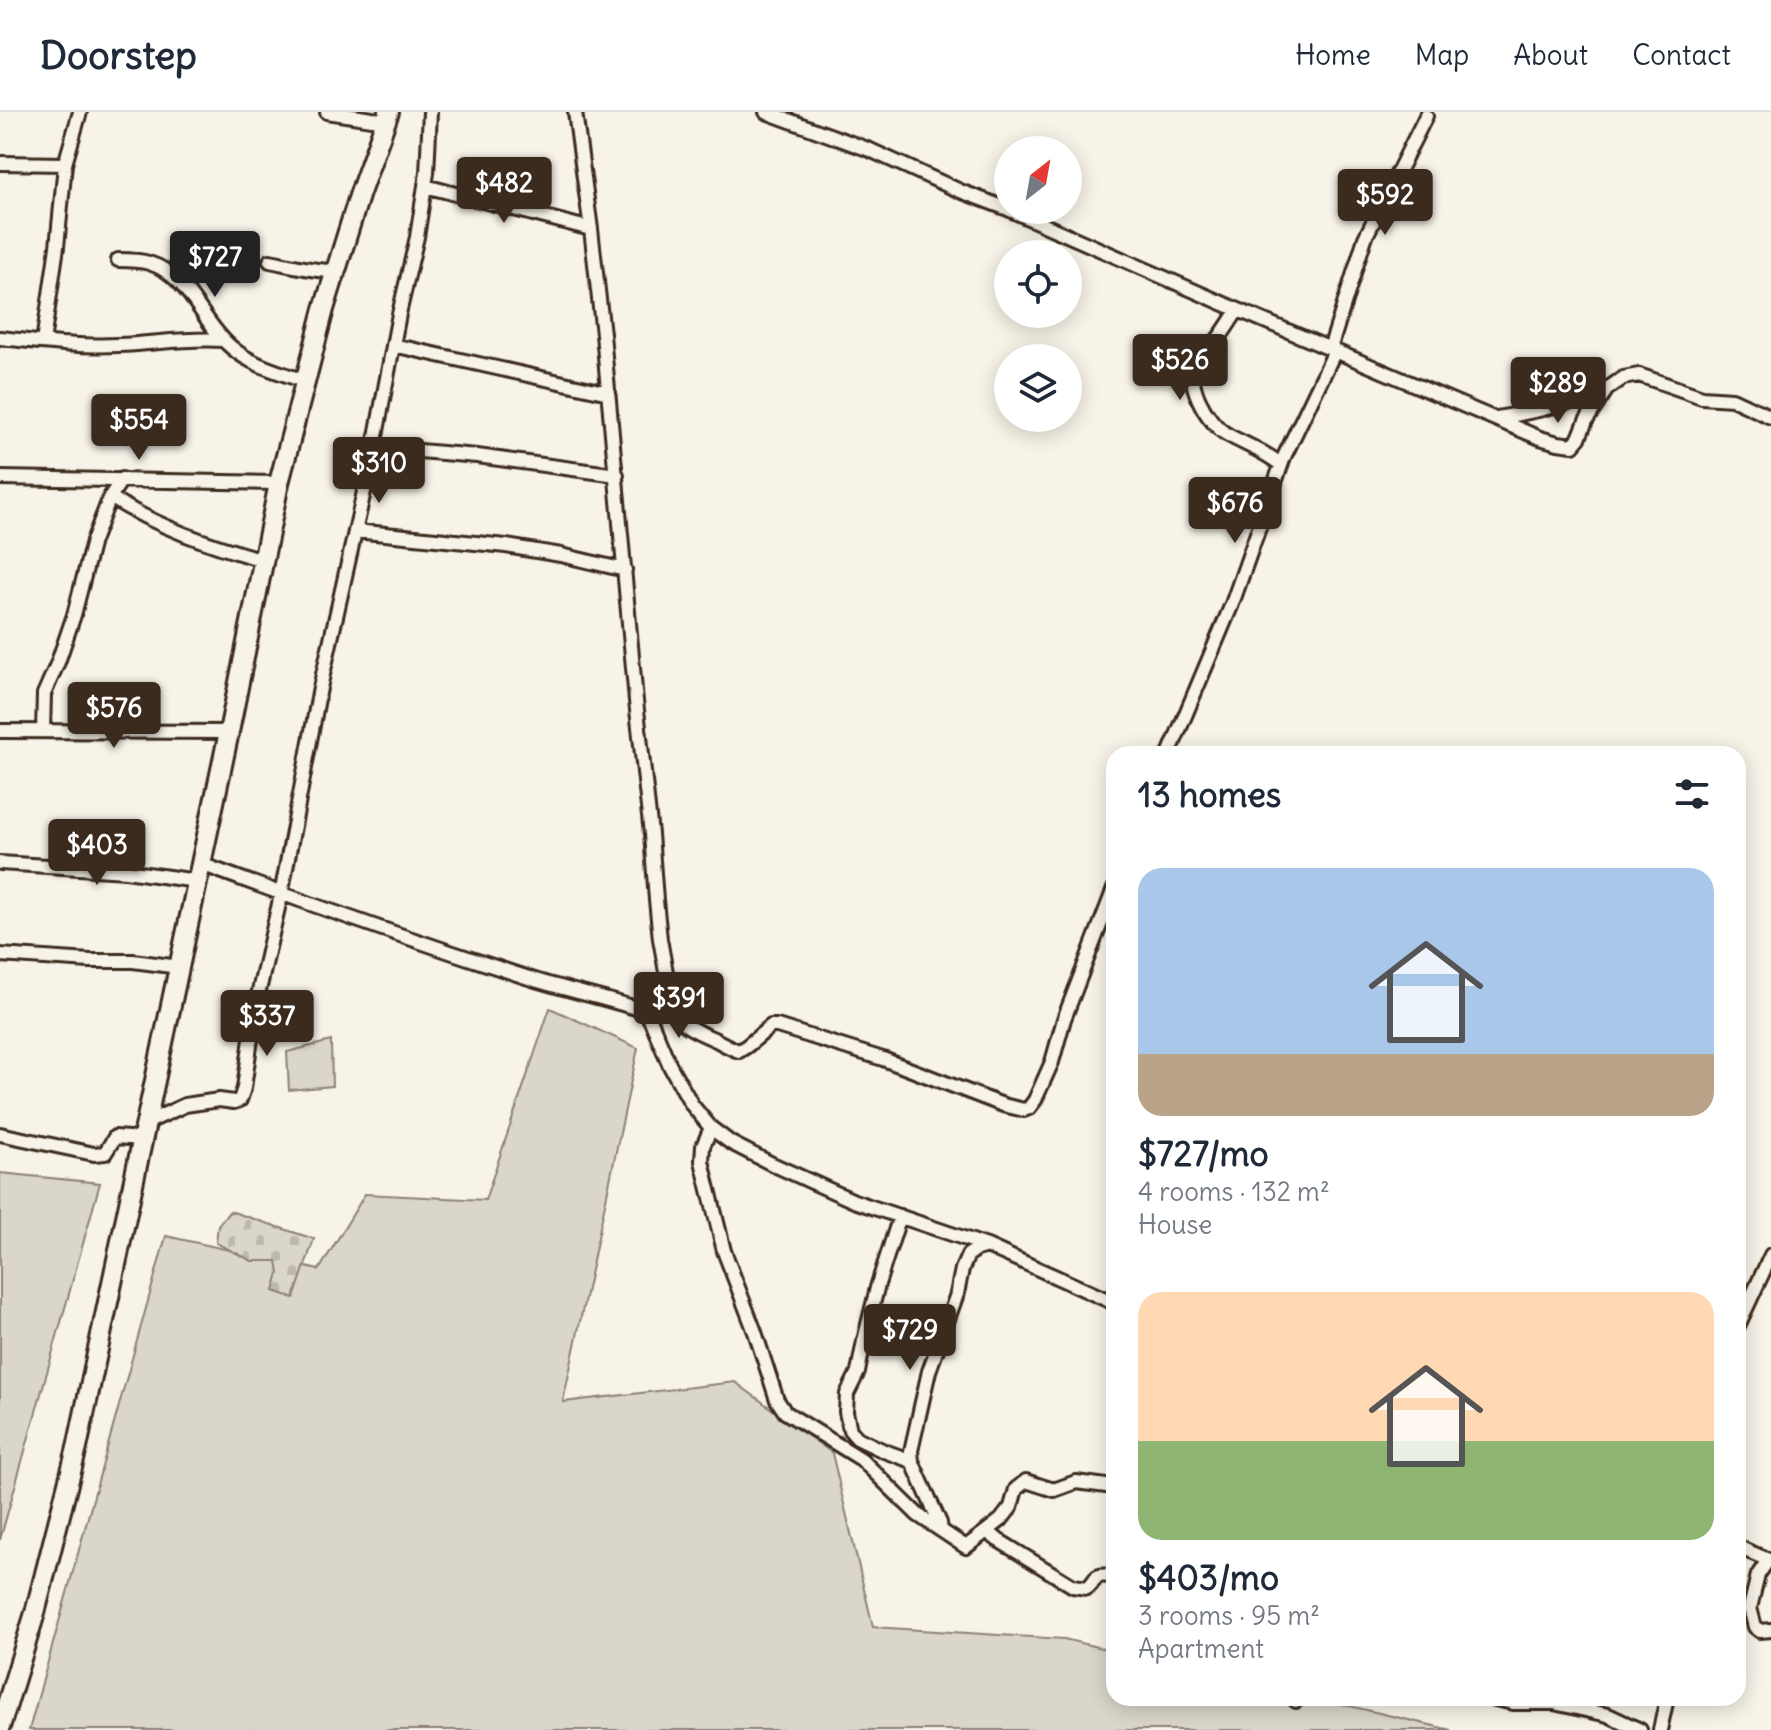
<!DOCTYPE html>
<html lang="en">
<head>
<meta charset="utf-8">
<style>
  body { margin:0; font-family:Delius,sans-serif; background:#f2f2f3; color:#1f2937; height:100vh; display:flex; flex-direction:column; font-size:30px; white-space:nowrap }
  * { box-sizing:border-box; margin:0 }
  p { font-size:26px; color:#747a83 }
  .icon { flex:none; width:44px; height:44px; fill:none; stroke:currentColor; stroke-width:2; stroke-linecap:round; stroke-linejoin:round }
  .map { position:relative; flex:1; overflow:hidden }
  .drawer { position:absolute; left:1106px; top:634px; width:640px; height:960px; display:flex; flex-direction:column; background:#fff; border-radius:24px; box-shadow:0 4px 20px #0003 }
  .drawer>* { flex:none }
  .needle { width:52px; rotate:31deg }
  .buttons { position:absolute; left:994px; top:24px; display:grid; gap:16px }
  .buttons a { display:grid; place-items:center; width:88px; height:88px; border-radius:50%; background:#fff; box-shadow:0 4px 20px #0003; font-size:40px }
  .price { position:absolute; translate:-50% -68px; padding:0 18px; border-radius:8px; background:#3b2a1e; color:#fff; font-size:26px; line-height:52px; filter:drop-shadow(0 2px 4px #0008) }
  .price::after { content:''; position:absolute; left:50%; top:48px; width:24px; height:18px; margin-left:-12px; background:inherit; clip-path:polygon(0 0,100% 0,50% 100%) }
  .price.current { background:#222; color:#fff }
  ul { padding:0; list-style:none }
  li { display:grid; align-content:center; gap:16px; height:424px; padding:0 32px }
  li span { display:grid; place-items:center; height:248px; border-radius:24px; color:#555 }
  li>.icon { margin-inline-start:auto }
  span .icon { width:144px; height:144px; fill:#fffc; stroke-width:1 }
  li b { font-size:34px }
  h2 { display:flex; justify-content:space-between; align-items:center; height:96px; padding:0 32px; font-size:34px }
  header { display:flex; align-items:center; gap:48px; box-sizing:border-box; height:112px; padding:0 40px; background:#fff; border-bottom:2px solid #e0e1e3 }
  header strong { font-size:38px }
  nav { display:flex; gap:44px; margin-inline-start:auto; font-size:28px }
  .map>svg:first-child { display:block }
  .green { fill:#dbd6cb; stroke:#8b8074; stroke-width:2 }
  .cemetery { fill:url(#cemetery-stones); stroke:#8b8074; stroke-width:2 }
  .lines { fill:none; stroke-linecap:round; stroke-linejoin:round }
  .minor-casing { stroke:#3b2a1e; stroke-width:18 }
  .highway-casing { stroke:#3b2a1e; stroke-width:24 }
  .minor { stroke:#f7f3e8; stroke-width:12 }
  .highway { stroke:#f7f3e8; stroke-width:18 }
</style>
</head>
<body>
<header>
<strong>Doorstep</strong>
<nav><a>Home</a><a>Map</a><a>About</a><a>Contact</a></nav>
</header>
<div class="map">
<svg width="1771" height="1618" viewBox="0 0 1771 1618">
  <defs>
    <pattern id="cemetery-stones" width="16" height="16" patternUnits="userSpaceOnUse" patternTransform="scale(2)"><rect width="16" height="16" fill="#dbd6cb"/><path d="M2 7V4a2 2 0 0 1 4 0v3zM10 15v-3a2 2 0 0 1 4 0v3z" fill="#bdb8ae"/></pattern>
  </defs>
  <rect width="100%" height="100%" fill="#f7f3e8"/>
  <filter id="ink" filterUnits="userSpaceOnUse"><feTurbulence type="fractalNoise" baseFrequency=".0125" numOctaves="2"/><feDisplacementMap in="SourceGraphic" scale="16" xChannelSelector="R" yChannelSelector="G"/><feConvolveMatrix kernelMatrix="1 2 1 2 8 2 1 2 1" color-interpolation-filters="sRGB"/></filter>
  <g filter="url(#ink)">
    <path class="green" d="M550 896 638 936 563 1290 735 1270 832 1341 873 1515 1064 1527 1114 1539V1586H1316L1451 1618H29L166 1124 319 1158 365 1082 485 1088Z
      M331 929 332 974 289 978 287 940Z
      M0 1061 100 1071 0 1428Z"/>
    <path class="cemetery" d="M230 1099 314 1127 294 1186 274 1179 279 1161 277 1149H252L216 1131 218 1113Z"/>
    <g class="lines">
      <g class="minor-casing">
        <path id="minor" d="M327 0 372 7 386 8
          M575 0 591 117 603 222 636 589 651 722 656 788 660 827 671 888C679 915 692 917 716 928 724 932 730 936 739 939L747 934 771 914H777L883 947 1003 993 1024 998 1029 996 1035 988 1052 950 1064 907 1114 777
          M766 0 870 38 960 79 1008 97
          M0 51 65 52
          M425 74 591 117
          M1010 98 1222 191 1540 326 1558 331 1573 333 1579 326 1586 309 1607 277 1623 266 1639 263 1702 285 1732 287 1771 305
          M118 148C128 148 139 148 149 151 189 163 201 210 231 235 251 253 279 260 304 269
          M270 149C290 153 317 160 335 159
          M1238 198C1231 207 1225 219 1217 228 1211 234 1203 237 1198 244 1181 266 1207 312 1228 323 1246 333 1265 339 1281 353
          M0 226C39 230 79 235 118 233 153 232 187 225 223 228
          M43 230 57 135 65 52 80 0
          M393 233 609 281
          M1330 237 1365 126 1426 4
          M1497 306C1535 300 1570 291 1606 278
          M374 335 477 344 617 363
          M0 366 279 371
          M110 385C157 415 210 433 263 448
          M355 419 506 434 561 443 625 458
          M0 619 229 620
          M43 619 44 582 58 550 74 503 93 429 110 385 122 367
          M1169 642 1232 492 1284 345 1335 239
          M0 751 126 759 197 769
          M201 752C311 793 421 831 532 867 567 878 604 886 639 897L647 902 651 909 670 954 692 993 711 1016 731 1031 772 1052 854 1089 987 1134 1114 1191
          M0 843 90 849H133L179 855
          M146 1011 185 993 219 988 234 990 240 988 244 976 256 892 281 783 320 576 374 335 399 202 417 125 427 61 430 0
          M711 1016 703 1034 702 1049 724 1139 755 1220 777 1288 785 1300 861 1347 918 1403 966 1435 1001 1408 1011 1395 1016 1377 1026 1369 1054 1378 1076 1370 1114 1375
          M0 1022 94 1042 105 1041 115 1025 142 1027
          M900 1104 878 1172 864 1229 858 1260 847 1282 846 1300 850 1318 857 1326 884 1339 912 1349
          M1738 1214 1771 1143
          M941 1418 940 1411 912 1349 911 1339 929 1259 957 1182 962 1157 968 1143 977 1137 987 1134
          M987 1419 998 1428 1073 1474 1087 1476C1099 1467 1091 1462 1111 1464L1114 1460
          M1738 1435 1771 1449
          M1768 1448 1758 1463 1750 1496 1755 1515 1760 1519 1771 1518
          M1293 1586 1296 1589
          M1490 1586 1513 1591H1554L1608 1603 1640 1618
          M1660 1618 1667 1586"/>
      </g>
      <g class="highway-casing">
        <path id="highway" d="M0 1615 35 1501 77 1336 229 620 279 371 324 197 360 81 389 0"/>
      </g>
      <use href="#minor" class="minor"/>
      <use href="#highway" class="highway"/>
    </g>
  </g>
</svg>
<div class="buttons">
<a><svg class="needle" viewBox="-14 -14 28 28"><path d="M0-13l5 13h-10z" fill="#e53935"/><path d="M0 13l5-13h-10z" fill="#747a83"/></svg></a>
<a><svg class="icon" aria-label="locate" viewBox="0 0 24 24"><circle cx="12" cy="12" r="6"/><path d="M12 2v4M12 18v4M2 12h4M18 12h4"/></svg></a>
<a><svg class="icon" aria-label="layers" viewBox="0 0 24 24"><path d="M12 4l9 5-9 5-9-5zM3 14l9 5 9-5"/></svg></a>
</div>
<b class="price" style="left:504px;top:113px">$482</b>
<b class="price" style="left:1385px;top:125px">$592</b>
<b class="price current" style="left:215px;top:187px">$727</b>
<b class="price" style="left:1180px;top:290px">$526</b>
<b class="price" style="left:1558px;top:313px">$289</b>
<b class="price" style="left:139px;top:350px">$554</b>
<b class="price" style="left:379px;top:393px">$310</b>
<b class="price" style="left:1235px;top:433px">$676</b>
<b class="price" style="left:114px;top:638px">$576</b>
<b class="price" style="left:97px;top:775px">$403</b>
<b class="price" style="left:679px;top:928px">$391</b>
<b class="price" style="left:267px;top:946px">$337</b>
<b class="price" style="left:910px;top:1260px">$729</b>
<section class="drawer">
<h2>13 homes<svg class="icon" aria-label="filters" viewBox="0 0 24 24"><path d="M4 7h16M4 17h16"/><circle cx="9" cy="7" r="2"/><circle cx="15" cy="17" r="2"/></svg></h2>
<ul>
<li><span style="background:linear-gradient(#a9c7e8 75%,#b9a48a 0)"><svg class="icon" aria-label="home" viewBox="0 0 24 24"><path d="M3 11l9-7 9 7M6 9v11h12V9"/></svg></span><div><b>$727/mo</b><p>4 rooms · 132 m²</p><p>House</p></div></li>
<li><span style="background:linear-gradient(#ffd9b3 60%,#8fb573 0)"><svg class="icon" aria-label="home" viewBox="0 0 24 24"><path d="M3 11l9-7 9 7M6 9v11h12V9"/></svg></span><div><b>$403/mo</b><p>3 rooms · 95 m²</p><p>Apartment</p></div></li>
</ul>
</section>
</div>
</body>
</html>
